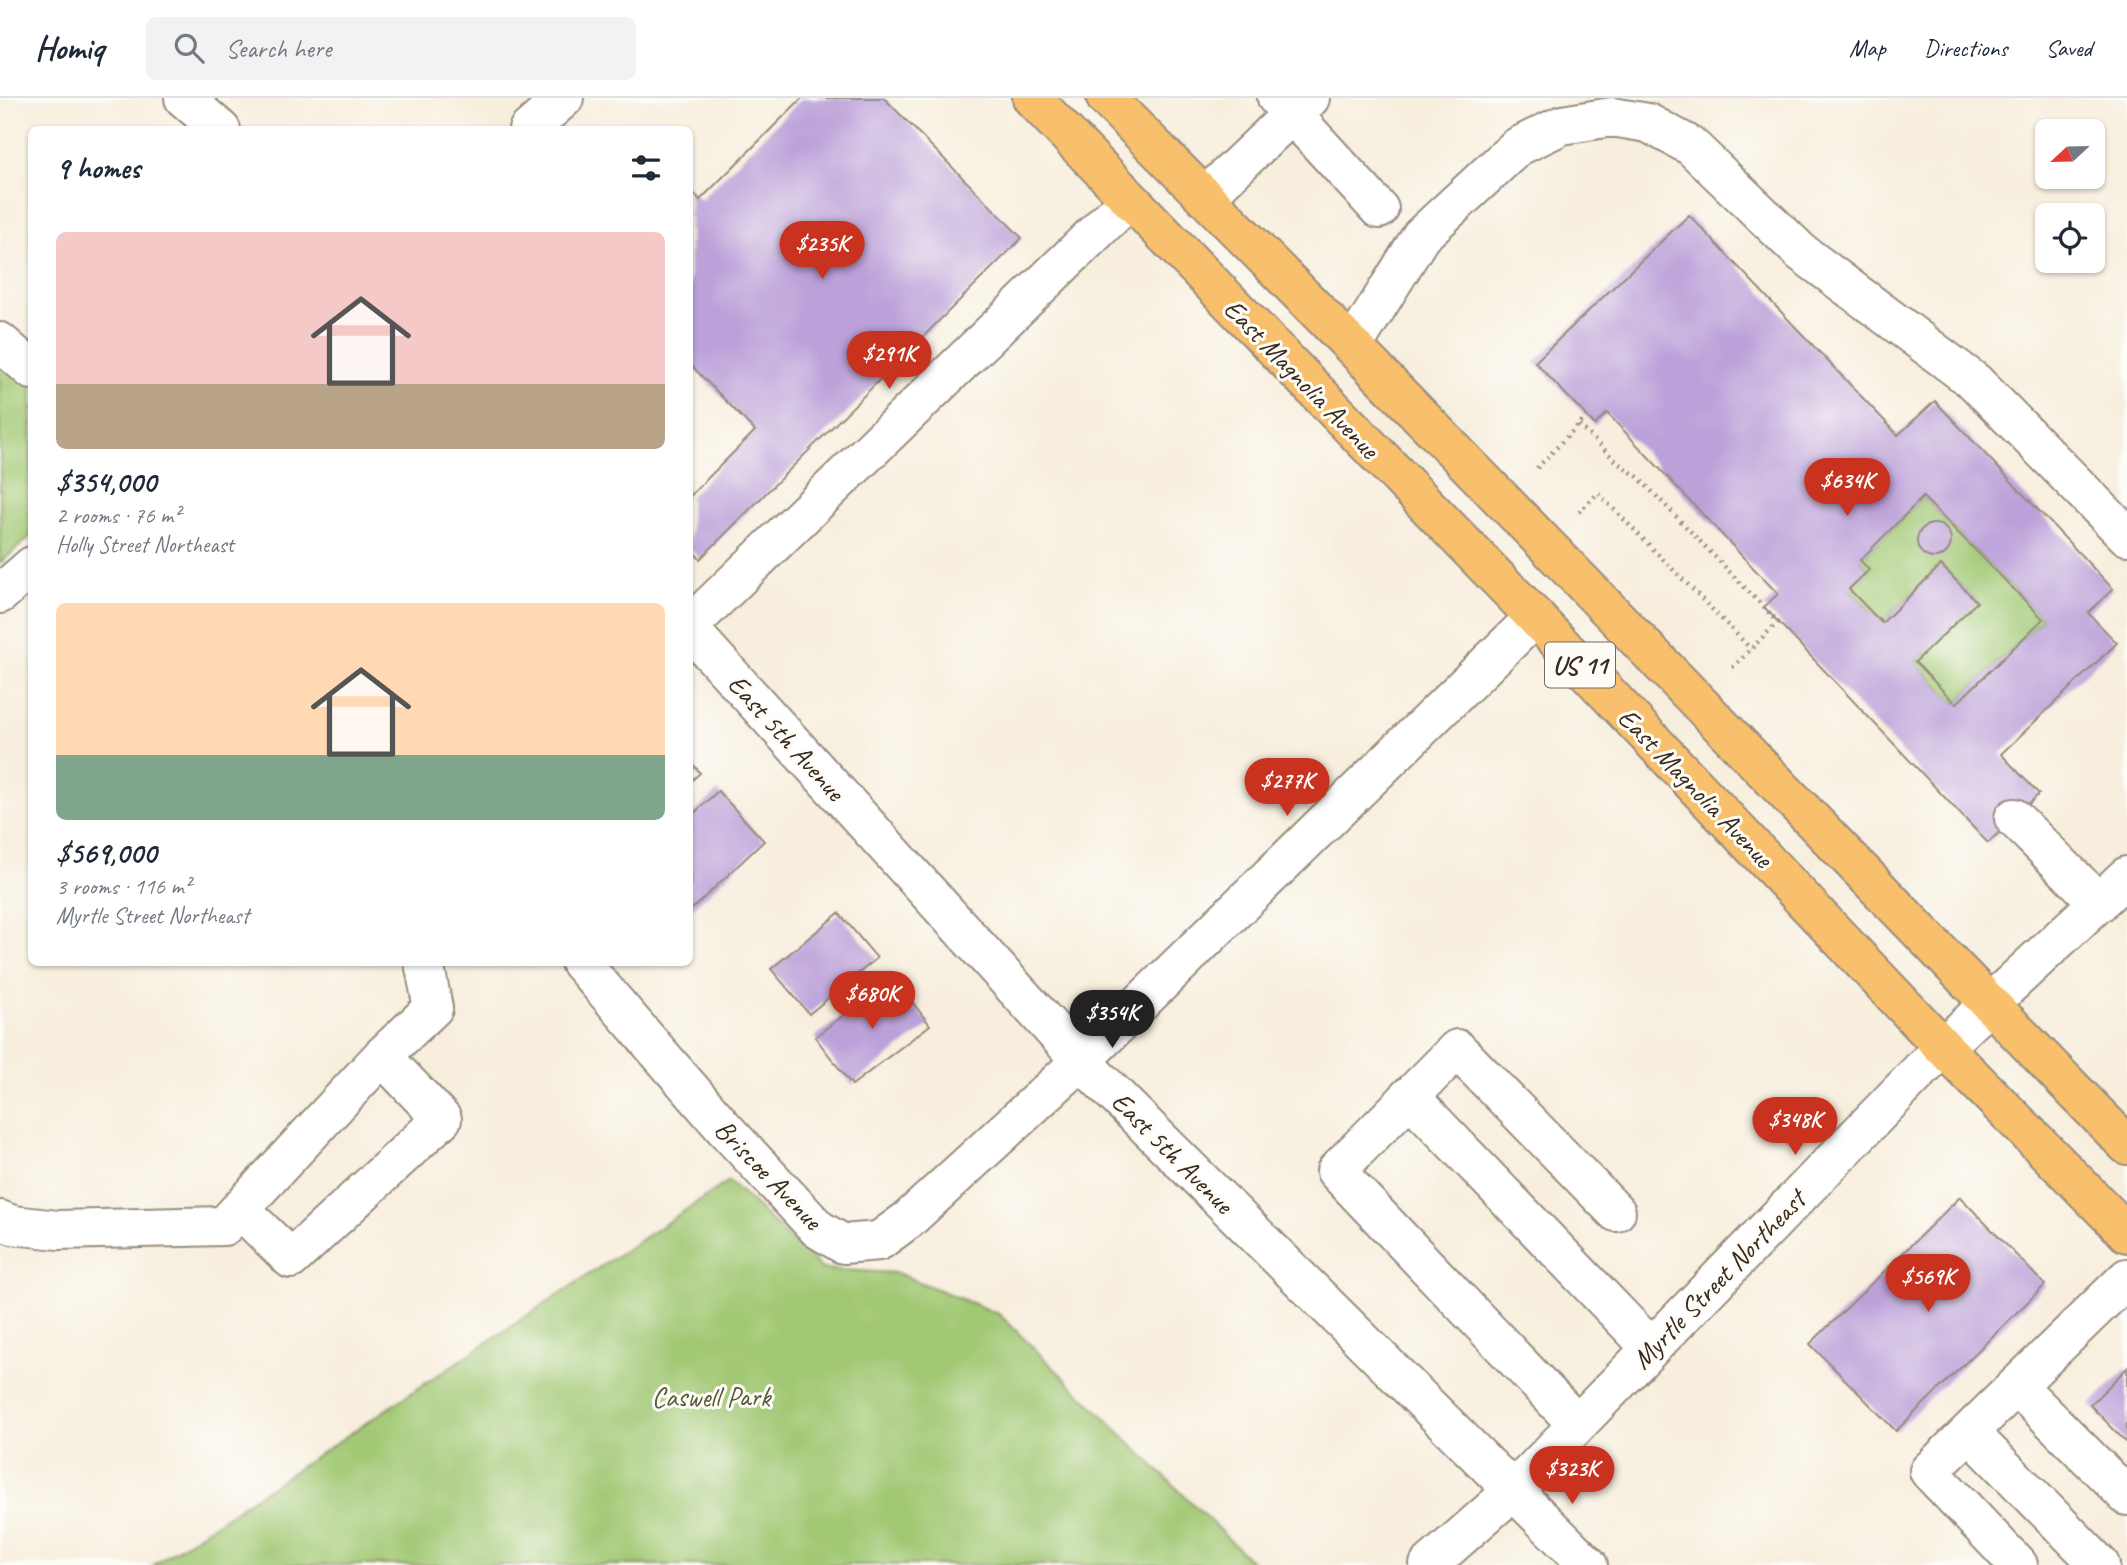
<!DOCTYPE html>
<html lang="en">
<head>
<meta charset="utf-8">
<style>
  body { margin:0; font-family:Caveat,sans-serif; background:#f2f2f3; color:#1f2937; height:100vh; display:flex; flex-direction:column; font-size:26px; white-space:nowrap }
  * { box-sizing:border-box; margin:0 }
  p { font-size:23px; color:#747a83 }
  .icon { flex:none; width:38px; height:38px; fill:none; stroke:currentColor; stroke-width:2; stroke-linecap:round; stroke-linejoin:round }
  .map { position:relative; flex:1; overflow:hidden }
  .sheet { position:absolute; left:28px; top:28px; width:665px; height:840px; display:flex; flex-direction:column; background:#fff; border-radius:10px; box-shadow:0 2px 5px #0004 }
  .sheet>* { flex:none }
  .needle { width:46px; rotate:248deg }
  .buttons { position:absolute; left:2035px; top:21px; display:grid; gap:14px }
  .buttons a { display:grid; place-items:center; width:70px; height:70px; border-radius:10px; background:#fff; box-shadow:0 2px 5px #0004; font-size:35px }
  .price { position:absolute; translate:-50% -60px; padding:0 16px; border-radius:24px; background:#c8321e; color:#fff; font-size:23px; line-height:46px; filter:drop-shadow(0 2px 4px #0008) }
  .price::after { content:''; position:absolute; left:50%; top:42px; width:21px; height:16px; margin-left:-10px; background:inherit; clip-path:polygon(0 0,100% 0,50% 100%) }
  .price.active { background:#222; color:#fff }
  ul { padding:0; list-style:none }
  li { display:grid; align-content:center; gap:14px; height:371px; padding:0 28px }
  li span { display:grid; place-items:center; height:217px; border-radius:10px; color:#555 }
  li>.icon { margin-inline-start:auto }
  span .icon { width:126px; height:126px; fill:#fffc; stroke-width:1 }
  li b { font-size:30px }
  h2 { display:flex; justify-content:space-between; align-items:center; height:84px; padding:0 28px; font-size:30px }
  header { display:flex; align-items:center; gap:42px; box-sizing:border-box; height:98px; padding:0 35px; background:#fff; border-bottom:2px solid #e0e1e3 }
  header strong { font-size:33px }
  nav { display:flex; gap:38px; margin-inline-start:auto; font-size:24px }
  .search { width:490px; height:63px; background:#f2f2f3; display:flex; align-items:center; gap:18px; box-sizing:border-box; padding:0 24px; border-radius:10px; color:#747a83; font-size:26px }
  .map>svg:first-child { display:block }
  .green { fill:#a1c873; stroke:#6e7948; stroke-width:2 }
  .building { fill:#bba0d9; fill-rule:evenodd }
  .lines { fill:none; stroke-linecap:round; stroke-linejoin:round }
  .minor-casing { stroke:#998c7e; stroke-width:42 }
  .major-casing { stroke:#998c7e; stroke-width:42 }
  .path { stroke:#998c7e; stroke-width:4.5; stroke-dasharray:2 5; stroke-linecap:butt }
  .minor { stroke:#fff; stroke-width:38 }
  .major { stroke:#f8bf6c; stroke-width:38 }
  .labels { text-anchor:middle; stroke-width:6; stroke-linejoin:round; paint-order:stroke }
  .shield { fill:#fdfcf7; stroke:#75695f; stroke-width:2 }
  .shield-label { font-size:26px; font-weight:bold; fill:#3b2a1e }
  .street-label { font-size:28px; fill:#3b2a1e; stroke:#fdfcf7 }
  .park-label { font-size:28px; fill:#5a5938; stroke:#fdfcf7 }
</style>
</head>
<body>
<header>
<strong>Homiq</strong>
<div class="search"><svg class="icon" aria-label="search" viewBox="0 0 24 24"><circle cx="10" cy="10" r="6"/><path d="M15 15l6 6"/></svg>Search here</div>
<nav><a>Map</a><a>Directions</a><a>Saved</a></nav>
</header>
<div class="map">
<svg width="2127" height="1467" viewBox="0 0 2127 1467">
  <rect width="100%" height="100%" fill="#fdfcf7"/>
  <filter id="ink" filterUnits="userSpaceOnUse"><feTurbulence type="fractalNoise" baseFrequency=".0143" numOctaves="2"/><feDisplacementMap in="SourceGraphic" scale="14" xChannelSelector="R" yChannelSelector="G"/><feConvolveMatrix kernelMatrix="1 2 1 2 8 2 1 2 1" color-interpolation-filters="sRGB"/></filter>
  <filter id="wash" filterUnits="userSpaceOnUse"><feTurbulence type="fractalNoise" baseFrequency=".00686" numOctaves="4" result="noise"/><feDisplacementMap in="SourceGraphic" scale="28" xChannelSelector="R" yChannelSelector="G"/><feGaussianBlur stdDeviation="1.57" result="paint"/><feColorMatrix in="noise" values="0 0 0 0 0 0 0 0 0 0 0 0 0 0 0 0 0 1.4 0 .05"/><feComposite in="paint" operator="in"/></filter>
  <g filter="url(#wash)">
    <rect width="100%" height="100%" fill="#f7eedd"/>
    <path class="green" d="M0 261 32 288 31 438 0 465Z
      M1923 399 2043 521 1956 606 1915 564 1976 503 1941 467 1882 525 1849 491 1869 472 1860 462Z
      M729 1083 822 1171 897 1175 999 1216 1255 1467H153Z"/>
    <g id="blocks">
      <path class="building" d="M802 0H884L1022 140 700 461 690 450V398L755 333 690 266V91L700 102Z
        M1689 117 1898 337 1935 303 2113 491 2088 515 2117 545 2001 656 2039 696 1988 745 1764 509 1778 496 1607 315 1595 327 1535 264ZM1923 399 2043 521 1956 606 1915 564 1977 504 1941 467 1882 525 1849 491 1869 472 1860 462Z
        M1917 443a17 17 0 1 1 34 0a17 17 0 1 1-34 0Z
        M690 663 700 675 690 684Z
        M718 693 764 743 690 813V719Z
        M839 815 877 860 809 916 771 871Z
        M893 879 930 927 852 987 815 939Z
        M1960 1099 2045 1187 1896 1333 1810 1246Z
        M2127 1270V1345L2090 1307Z"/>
    </g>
  </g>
  <g filter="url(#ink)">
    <use href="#blocks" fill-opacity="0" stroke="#998c7e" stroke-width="2"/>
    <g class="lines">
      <g class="minor-casing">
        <path id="minor" d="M184 0 221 32
          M1310 0 1292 16 1379 111
          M528 32 564 0
          M1205 99 1292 16 1277 0
          M0 244 32 272
          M1353 248 1421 138 1517 49 1562 27 1612 19 1648 25 1691 48 1801 154 1975 284 2127 438
          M0 496 32 468
          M690 527 1129 102
          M690 532 1081 963 1588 1467
          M2014 720 2099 805
          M580 864 725 1031 818 1131 843 1146 879 1143 909 1121 1081 963 1535 519
          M1409 998 1651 1250
          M240 1111 291 1161 442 1021 382 958
          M0 1122 13 1127 58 1132 224 1128 382 958 433 910 424 864
          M2017 1288 2127 1398
          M1577 1326 1336 1073 1457 951 1616 1114
          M1970 1335 2100 1467
          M1429 1467 1514 1392 1943 949 2127 778
          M2018 1467 1929 1373 2127 1180"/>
      </g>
      <g class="major-casing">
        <path id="major" d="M1032 0 1535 519 1943 949 2127 1135
          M1106 0C1451 344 1787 698 2127 1047"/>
      </g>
      <path class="path" d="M1579 327 1618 365 1638 379 1778 524 1729 573
        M1537 370 1587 318
        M1579 414 1598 395 1751 551"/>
      <use href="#minor" class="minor"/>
      <use href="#major" class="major"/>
    </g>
  </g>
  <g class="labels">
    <rect class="shield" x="1545" y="544.5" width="70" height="45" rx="5"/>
    <g class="shield-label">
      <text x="1580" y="576">US 11</text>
    </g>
    <g class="street-label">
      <text transform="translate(1302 280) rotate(46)" y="10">East Magnolia Avenue</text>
      <text transform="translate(787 639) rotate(48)" y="10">East 5th Avenue</text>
      <text transform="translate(1696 689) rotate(46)" y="10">East Magnolia Avenue</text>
      <text transform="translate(1173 1054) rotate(45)" y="10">East 5th Avenue</text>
      <text transform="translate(769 1076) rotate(46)" y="10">Briscoe Avenue</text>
      <text transform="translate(1718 1181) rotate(-46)" y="10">Myrtle Street Northeast</text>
    </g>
    <g class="park-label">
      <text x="711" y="1308">Caswell Park</text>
    </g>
  </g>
</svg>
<div class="buttons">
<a><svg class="needle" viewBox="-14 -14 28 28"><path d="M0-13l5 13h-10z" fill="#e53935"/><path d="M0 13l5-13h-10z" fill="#747a83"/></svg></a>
<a><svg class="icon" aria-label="locate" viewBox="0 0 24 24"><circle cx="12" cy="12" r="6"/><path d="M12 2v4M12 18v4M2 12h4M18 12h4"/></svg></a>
</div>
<b class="price" style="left:822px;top:183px">$235K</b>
<b class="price" style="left:889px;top:293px">$291K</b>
<b class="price" style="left:1847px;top:420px">$634K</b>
<b class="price" style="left:1287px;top:720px">$277K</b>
<b class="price" style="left:872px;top:933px">$680K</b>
<b class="price active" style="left:1112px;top:952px">$354K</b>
<b class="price" style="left:1795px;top:1059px">$348K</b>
<b class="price" style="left:1928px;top:1216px">$569K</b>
<b class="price" style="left:1572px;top:1408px">$323K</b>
<section class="sheet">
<h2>9 homes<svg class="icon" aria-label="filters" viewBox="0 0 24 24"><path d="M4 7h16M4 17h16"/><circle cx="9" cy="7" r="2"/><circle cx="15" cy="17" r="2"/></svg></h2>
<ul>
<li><span style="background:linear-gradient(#f6c9c9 70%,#b9a48a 0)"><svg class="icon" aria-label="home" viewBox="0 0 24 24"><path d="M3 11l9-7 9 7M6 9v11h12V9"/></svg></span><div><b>$354,000</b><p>2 rooms · 76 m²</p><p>Holly Street Northeast</p></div></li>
<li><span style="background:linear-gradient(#ffd9b3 70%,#7fa58c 0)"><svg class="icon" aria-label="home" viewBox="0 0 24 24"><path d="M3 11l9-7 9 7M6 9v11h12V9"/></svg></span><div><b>$569,000</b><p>3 rooms · 116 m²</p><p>Myrtle Street Northeast</p></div></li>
</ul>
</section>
</div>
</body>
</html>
